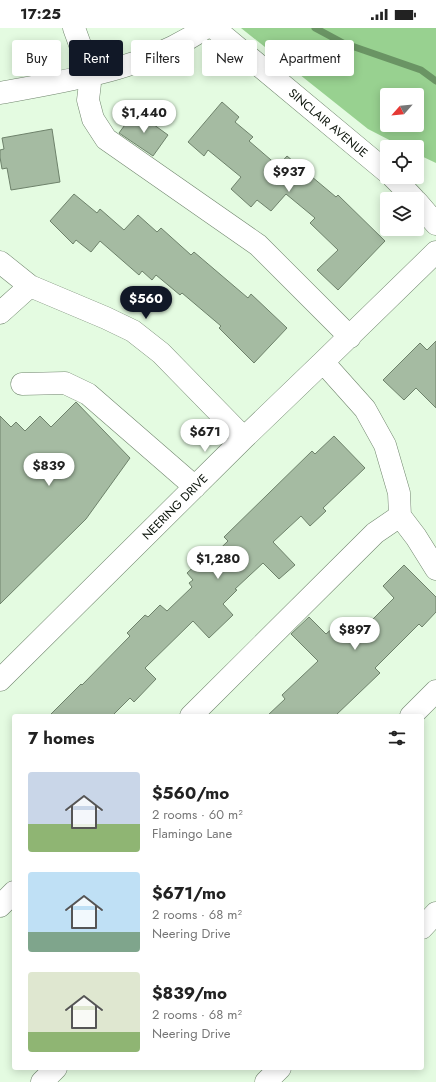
<!DOCTYPE html>
<html lang="en">
<head>
<meta charset="utf-8">
<style>
  body { margin:0; font-family:Jost,sans-serif; background:#f6f6f6; color:#222; height:100vh; display:flex; flex-direction:column; font-size:15px; white-space:nowrap }
  * { box-sizing:border-box; margin:0 }
  p { font-size:13px; color:#767676 }
  .icon { flex:none; width:22px; height:22px; fill:none; stroke:currentColor; stroke-width:2; stroke-linecap:round; stroke-linejoin:round }
  .map { position:relative; flex:1; overflow:hidden }
  .panel { position:absolute; left:12px; top:686px; width:412px; height:356px; display:flex; flex-direction:column; background:#fff; border-radius:4px; box-shadow:0 2px 10px #0003 }
  .panel>* { flex:none }
  .hud { position:absolute; left:12px; top:12px; width:412px; height:36px; display:flex; gap:8px }
  .needle { width:26px; rotate:243deg }
  .fabs { position:absolute; left:380px; top:60px; display:grid; gap:8px }
  .fabs a { display:grid; place-items:center; width:44px; height:44px; border-radius:4px; background:#fff; box-shadow:0 2px 10px #0003; font-size:20px }
  .price { position:absolute; translate:-50% -34px; padding:0 9px; border-radius:14px; background:#fff; color:#222; font-size:13px; line-height:26px; filter:drop-shadow(0 1px 2px #0008) }
  .price::after { content:''; position:absolute; left:50%; top:24px; width:12px; height:9px; margin-left:-6px; background:inherit; clip-path:polygon(0 0,100% 0,50% 100%) }
  .price.selected { background:#111827; color:#fff }
  ul { padding:0; list-style:none }
  li { display:flex; align-items:center; gap:12px; height:100px; padding:0 16px }
  li span { display:grid; place-items:center; flex:none; width:112px; height:80px; border-radius:4px; color:#555 }
  li>.icon { margin-inline-start:auto }
  span .icon { width:48px; height:48px; fill:#fffc; stroke-width:1 }
  li b { font-size:17px }
  h2 { display:flex; justify-content:space-between; align-items:center; height:48px; padding:0 16px; font-size:17px }
  .chip { padding:0 14px; border-radius:4px; background:#fff; box-shadow:0 2px 10px #0003; font-size:14px; line-height:36px }
  .chip.selected { background:#111827; color:#fff }
  .status { display:flex; justify-content:space-between; align-items:center; height:28px; padding:0 20px; background:#fff; direction:ltr }
  .status svg { height:11px; fill:currentColor }
  .map>svg:first-child { display:block }
  .forest { fill:#98d190; fill-rule:evenodd }
  .lines { fill:none; stroke-linecap:round; stroke-linejoin:round }
  .stream { stroke:#6a9464; stroke-width:7 }
  .building { fill:#a5bba2; stroke:#6e826b }
  .minor-casing { stroke:#72876f; stroke-width:23 }
  .minor { stroke:#fff; stroke-width:22 }
  .labels { text-anchor:middle; stroke-width:3; stroke-linejoin:round; paint-order:stroke }
  .street-label { font-size:12px; fill:#0b130a; stroke:#fff }
</style>
</head>
<body>
<div class="status"><b>17:25</b><svg viewBox="0 0 49 12"><path d="M0 12V9h3v3zM5 12V6h3v6zM10 12V3h3v9zM15 12V0h3v12zM26 1h20v11H26zM47 4h2v5h-2z"/></svg></div>
<div class="map">
<svg width="436" height="1054" viewBox="0 0 436 1054">
  <rect width="100%" height="100%" fill="#e4fbe1"/>
  <path class="forest" d="M241 0H436V135L417 126V119H403L368 101ZM387 67H417V97H387Z"/>
  <g class="lines">
    <path class="stream" d="M315 0 343 15 421 42 436 53"/>
  </g>
  <path class="building" d="M222 74 239 89 235 94 253 109 249 113 278 138 287 128 336 169 338 167 385 213 338 262 317 242 338 222 310 195 315 190 286 166 271 183 257 172 251 179 231 161 241 149 208 122 204 128 188 114Z
    M135 83 168 107 153 128 119 105Z
    M52 101 60 154 11 162 7 140 2 141 0 129V122L4 121 2 110Z
    M74 166 97 185 100 181 124 202 138 187 157 204 161 200 191 227 194 224 248 270 251 266 287 300 254 335 219 300 221 298 182 265 180 267 156 247 152 252 142 243 139 247 100 213 91 224 76 212 73 216 50 193Z
    M436 313V380L416 360 404 372 383 352 420 315 427 322Z
    M76 374 130 430 86 491 0 576V388L11 399 16 394 25 403 40 388 51 399Z
    M334 408 365 440 323 480 326 483 310 498 301 488 273 514 295 537 279 551 263 535 235 561 237 562 223 576 233 587 209 610 193 593 145 640 156 651 134 674 130 670 112 688H49L81 656 82 657 130 608 127 605 145 587 148 589 160 577 167 583 192 559 189 555 193 552 187 545 200 533 203 537 228 513 224 509 312 423 315 426Z
    M404 537 436 569V584L422 599 419 596 375 640 380 645 335 688H267L285 671 282 667 318 633 291 606 309 589 326 606 335 598 345 608 361 592 367 597 394 570 383 558Z"/>
  <g class="lines">
    <g class="minor-casing">
      <path id="minor" d="M74 0 91 47 88 72 93 91 106 111 258 217 350 309
        M214 0 387 144
        M0 65C70 52 145 42 205 0
        M393 149 398 154 414 171
        M417 174 436 196
        M0 234 30 258 106 290 133 303 161 325 244 410
        M0 285 30 258
        M323 334 365 381 385 417 399 465 400 488
        M22 356 65 355 88 366 195 459
        M0 652 244 410 323 334 436 224
        M191 688 375 505 400 488 416 509 436 541
        M411 688 436 663
        M0 878 14 864
        M422 900 436 885
        M42 1054 56 1040
        M266 1054 280 1040"/>
    </g>
    <use href="#minor" class="minor"/>
  </g>
  <g class="labels">
    <g class="street-label">
      <text transform="translate(328 95) rotate(40)" y="4">SINCLAIR AVENUE</text>
      <text transform="translate(175 479) rotate(-45)" y="4">NEERING DRIVE</text>
    </g>
  </g>
</svg>
<div class="fabs">
<a><svg class="needle" viewBox="-14 -14 28 28"><path d="M0-13l5 13h-10z" fill="#e53935"/><path d="M0 13l5-13h-10z" fill="#767676"/></svg></a>
<a><svg class="icon" aria-label="locate" viewBox="0 0 24 24"><circle cx="12" cy="12" r="6"/><path d="M12 2v4M12 18v4M2 12h4M18 12h4"/></svg></a>
<a><svg class="icon" aria-label="layers" viewBox="0 0 24 24"><path d="M12 4l9 5-9 5-9-5zM3 14l9 5 9-5"/></svg></a>
</div>
<b class="price" style="left:144px;top:106px">$1,440</b>
<b class="price" style="left:289px;top:165px">$937</b>
<b class="price selected" style="left:146px;top:292px">$560</b>
<b class="price" style="left:205px;top:425px">$671</b>
<b class="price" style="left:49px;top:459px">$839</b>
<b class="price" style="left:218px;top:552px">$1,280</b>
<b class="price" style="left:355px;top:623px">$897</b>
<div class="hud">
<a class="chip">Buy</a>
<a class="chip selected">Rent</a>
<a class="chip">Filters</a>
<a class="chip">New</a>
<a class="chip">Apartment</a>
</div>
<section class="panel">
<h2>7 homes<svg class="icon" aria-label="filters" viewBox="0 0 24 24"><path d="M4 7h16M4 17h16"/><circle cx="9" cy="7" r="2"/><circle cx="15" cy="17" r="2"/></svg></h2>
<ul>
<li><span style="background:linear-gradient(#c9d6e8 65%,#8fb573 0)"><svg class="icon" aria-label="home" viewBox="0 0 24 24"><path d="M3 11l9-7 9 7M6 9v11h12V9"/></svg></span><div><b>$560/mo</b><p>2 rooms · 60 m²</p><p>Flamingo Lane</p></div></li>
<li><span style="background:linear-gradient(#bfe0f5 75%,#7fa58c 0)"><svg class="icon" aria-label="home" viewBox="0 0 24 24"><path d="M3 11l9-7 9 7M6 9v11h12V9"/></svg></span><div><b>$671/mo</b><p>2 rooms · 68 m²</p><p>Neering Drive</p></div></li>
<li><span style="background:linear-gradient(#dfe7d0 75%,#8fb573 0)"><svg class="icon" aria-label="home" viewBox="0 0 24 24"><path d="M3 11l9-7 9 7M6 9v11h12V9"/></svg></span><div><b>$839/mo</b><p>2 rooms · 68 m²</p><p>Neering Drive</p></div></li>
</ul>
</section>
</div>
</body>
</html>
